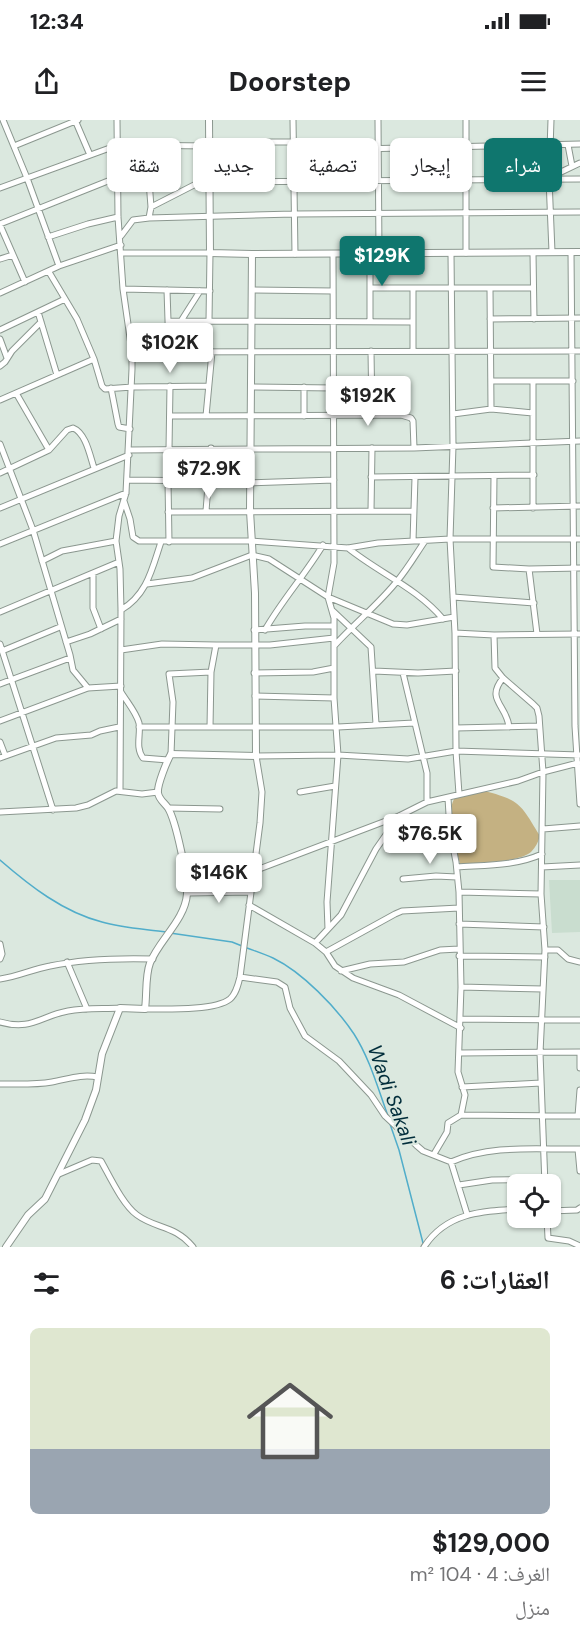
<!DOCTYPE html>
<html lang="ar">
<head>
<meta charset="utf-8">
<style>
  body { margin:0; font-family:"DM Sans","Noto Naskh Arabic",sans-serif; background:#f2f2f2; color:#202124; direction:rtl; height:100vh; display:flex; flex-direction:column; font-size:22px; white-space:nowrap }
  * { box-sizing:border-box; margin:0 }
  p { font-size:20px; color:#757577 }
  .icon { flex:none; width:33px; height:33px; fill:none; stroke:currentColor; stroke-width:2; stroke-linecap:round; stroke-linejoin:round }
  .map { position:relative; height:1127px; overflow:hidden; direction:ltr }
  .side { display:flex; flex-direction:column; background:#fff; flex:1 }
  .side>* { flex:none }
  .guide { position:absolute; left:18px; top:18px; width:544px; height:54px; direction:rtl; display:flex; gap:12px }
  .controls { position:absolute; left:507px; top:1054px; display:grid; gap:12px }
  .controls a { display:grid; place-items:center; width:54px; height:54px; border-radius:9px; background:#fff; box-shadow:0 2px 4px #0004; font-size:30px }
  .price { position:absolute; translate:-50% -51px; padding:0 14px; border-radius:6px; background:#fff; color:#222; font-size:20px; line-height:39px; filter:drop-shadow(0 2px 3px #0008) }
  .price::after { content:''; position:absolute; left:50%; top:36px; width:18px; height:14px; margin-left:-9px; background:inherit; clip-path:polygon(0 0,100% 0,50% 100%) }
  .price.selected { background:#0f766e; color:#fff }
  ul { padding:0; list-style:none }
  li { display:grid; align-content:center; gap:12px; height:318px; padding:0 30px }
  li span { display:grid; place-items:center; height:186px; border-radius:9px; color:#555 }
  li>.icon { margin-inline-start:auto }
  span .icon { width:108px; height:108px; fill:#fffc; stroke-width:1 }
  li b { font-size:26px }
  h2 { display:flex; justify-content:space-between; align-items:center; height:72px; padding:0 30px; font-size:26px }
  .tag { padding:0 21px; border-radius:9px; background:#fff; box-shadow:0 2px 4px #0004; font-size:21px; line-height:54px }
  .tag.selected { background:#0f766e; color:#fff }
  .status { display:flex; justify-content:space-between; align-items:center; height:42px; padding:0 30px; background:#fff; direction:ltr }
  .status svg { height:16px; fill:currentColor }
  header { display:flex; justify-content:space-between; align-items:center; height:78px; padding:0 30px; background:#fff; font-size:27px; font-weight:700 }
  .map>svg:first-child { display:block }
  .built { fill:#c9ddcf }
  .green { fill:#c4b182 }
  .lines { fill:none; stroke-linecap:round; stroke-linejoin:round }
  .stream { stroke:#51adca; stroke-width:1.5 }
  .minor-casing { stroke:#8b978f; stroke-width:7 }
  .tertiary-casing { stroke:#8b978f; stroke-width:8 }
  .minor { stroke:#fff; stroke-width:5 }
  .tertiary { stroke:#fff; stroke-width:6 }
  .labels { text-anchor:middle; stroke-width:4.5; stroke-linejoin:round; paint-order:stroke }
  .water-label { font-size:20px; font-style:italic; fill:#022e3b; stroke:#dbe8df }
</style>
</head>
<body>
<div class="status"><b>12:34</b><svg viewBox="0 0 49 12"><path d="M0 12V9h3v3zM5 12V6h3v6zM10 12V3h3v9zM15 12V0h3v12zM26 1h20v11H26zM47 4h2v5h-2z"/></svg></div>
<header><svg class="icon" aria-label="menu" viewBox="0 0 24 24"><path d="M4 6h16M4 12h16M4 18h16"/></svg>Doorstep<svg class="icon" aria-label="share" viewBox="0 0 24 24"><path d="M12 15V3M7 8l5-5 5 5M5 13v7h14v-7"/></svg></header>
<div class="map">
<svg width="580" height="1127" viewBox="0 0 580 1127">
  <rect width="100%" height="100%" fill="#dbe8df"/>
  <path class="built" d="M549 760H580V812L552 813Z"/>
  <path class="green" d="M484 671C521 680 521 685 540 716 538 722 536 727 531 732 517 743 479 742 460 744 456 727 444 691 456 676Z"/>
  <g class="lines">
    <path class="stream" d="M0 740C30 766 63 792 102 802 122 808 145 809 166 812
      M170 813 232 822 242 826
      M247 828C255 831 264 834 273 838 302 852 336 887 354 914 370 939 378 969 388 996
      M390 1004 399 1030 423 1123"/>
    <g class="minor-casing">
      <path id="minor" d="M3 0 27 58 59 146
        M75 0 90 35
        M117 0 118 97 123 169 132 232V249L126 373 119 396 116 421 120 449 121 490 120 671
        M293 0 295 134
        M378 0 379 133
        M466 0V133
        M551 0 549 59 552 132
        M568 25 572 46
        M14 26 78 0
        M293 33 314 32 332 28 359 29 580 24
        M119 42 148 48 151 87 149 98
        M549 52H561L580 43
        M0 68 118 25 210 26 247 22H292
        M151 87 194 65 210 62 580 59
        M0 104 118 57
        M0 105 25 162
        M121 116 133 100 149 98 294 94 580 92
        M48 117 88 104 118 97
        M571 132 575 606 580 684
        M122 133H210L209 201
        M370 133V201
        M533 133 534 199
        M333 134 334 443 328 477 334 498V578
        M451 134 453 326 450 419 455 513 456 631 459 674
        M0 139 13 135
        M49 152 77 199 94 239 102 266 105 269 132 267 208 266
        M370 168H533
        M123 169 210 171
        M490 169 491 289
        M167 170 169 231
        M252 170 333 171
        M0 173 59 146 121 125
        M38 192 57 255
        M490 199 580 198
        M168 201 413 202
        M181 201 200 171
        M0 210 65 179
        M0 219 7 238
        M371 231 372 296
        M413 231V169
        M132 232 580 231
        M0 246 5 242 12 231 41 202
        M372 261 401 295
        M491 261H573
        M533 261V388
        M251 267 334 268
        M304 267V296
        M111 268 118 304 119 307 130 309
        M16 273 49 330
        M0 280 94 239
        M453 294 491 289 533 293
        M170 296 401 295 411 298 413 301 414 328
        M206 296 212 232
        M0 324 33 410 70 535 73 550 88 568
        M169 329 170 266
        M129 330 414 328 580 321
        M0 353 49 330 67 310 73 308C86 313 90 336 94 348
        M494 356 493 447 529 449 580 448
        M371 357 534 355
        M127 360 209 361
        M168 361 169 422
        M250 363 334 360
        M124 381 130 399 133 417 139 421H251L348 428 378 423 450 419H580
        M0 388 129 335
        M493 388 580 386
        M206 391 211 328
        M371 391 372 328
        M168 392 414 391
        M413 421 415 358
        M0 424 126 373
        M348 428C379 453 417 468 443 499
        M42 441 62 431 116 421
        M529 449 537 514
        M93 453V488L101 509
        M147 464 192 458 252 435 269 439 328 477 393 504 407 505 454 497
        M453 477 534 483
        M121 490C147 475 152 449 161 422
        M333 491 371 527 376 604
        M0 492 119 442
        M254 510 305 506H334
        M265 510C282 480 305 455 323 425
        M455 513 494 515 580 514
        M494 515 495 548 503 558 533 584 537 588 539 596 543 652 541 774 545 830 540 933 545 1065
        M66 522 90 514 121 499
        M0 524 53 690
        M335 525C355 503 379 484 398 460 408 448 416 434 425 421
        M121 530 162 524 216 525
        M2 531 60 507
        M374 551 418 553 456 551
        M254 553 313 552 334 548
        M403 553 427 653V682
        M503 558C485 580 507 585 509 607
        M0 564 70 538
        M121 572C127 582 136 592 139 603 141 615 135 627 143 638L168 640
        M255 576 334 578 338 635 327 782 328 809
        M0 601 88 568 121 566
        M139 607H338L414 603
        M210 607 211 552 216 525H270L334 518
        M456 608 539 606
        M0 622 5 635
        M171 634 173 582 169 554 211 552
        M0 638 56 618 91 615 100 611 119 607
        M300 672 335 666
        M448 678 450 711 456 742 459 772 461 867 458 952 465 975 461 995
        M168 688 220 689
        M0 692 76 688 88 685 116 671 142 674 158 672
        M543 709 580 706
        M457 747C485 745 516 746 542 734
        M542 747 580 745
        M254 751 399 696 427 682 518 661 543 652 578 643
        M403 759 436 756 457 757
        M459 772 541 774
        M187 773 251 772
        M249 785 315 823 326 832 335 846 353 858 399 875 461 908
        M459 804 544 807
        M315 823 341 795 376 729 399 696
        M0 824 2 834 0 839
        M545 830H558L568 839 580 842
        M326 832 395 794 402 791 459 788
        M459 836 545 837
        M67 842 87 889
        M341 851 370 844 404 842 440 830 459 829
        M240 857 277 862 285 867 290 888 305 916 339 941 371 975 385 996 416 1025 423 1031 451 1042 467 1094
        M0 859C17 857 33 849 50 846 84 839 118 838 153 839
        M461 867 543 869
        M145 889C165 889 215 891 230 879 236 874 238 865 240 857L260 703 262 672 256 636 338 635 408 639 456 631 580 635
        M461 899 580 900
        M0 902C32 911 40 896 68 891 85 888 103 889 120 888
        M580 932V948
        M460 933 580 932
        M0 964C17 964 35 965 52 962 69 959 80 954 98 957
        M462 967 541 963
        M578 996 580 970
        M578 1029 580 1051
        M434 1034 447 1012 448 1003 461 995 580 996
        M451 1042C492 1024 537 1030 580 1029
        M59 1054 92 1040 101 1041C110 1057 123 1085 137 1095 156 1109 175 1105 193 1127
        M459 1065 492 1060 544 1059
        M550 1091 577 1090 580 1088
        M547 1098 548 1118 569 1121 580 1126
        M424 1127C446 1093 481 1091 518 1089"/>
    </g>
    <g class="tertiary-casing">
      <path id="tertiary" d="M209 0 210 133 252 134 580 132
        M6 1127 28 1095 45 1079 85 1000 96 970 102 934 120 888 145 889C147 875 145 856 150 843 159 820 185 800 187 774 188 758 176 701 168 688 165 683 159 680 158 673 157 665 167 641 171 634L256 636 255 473 250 391 252 134"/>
    </g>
    <use href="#minor" class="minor"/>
    <use href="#tertiary" class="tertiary"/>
  </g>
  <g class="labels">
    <g class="water-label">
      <text transform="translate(392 975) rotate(70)" y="7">Wadi Sakali</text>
    </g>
  </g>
</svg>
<div class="controls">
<a><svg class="icon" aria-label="locate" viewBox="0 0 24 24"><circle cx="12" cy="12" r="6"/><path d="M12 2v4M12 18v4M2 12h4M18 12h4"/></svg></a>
</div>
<b class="price selected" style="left:382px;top:167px">$129K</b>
<b class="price" style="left:170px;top:254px">$102K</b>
<b class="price" style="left:368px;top:307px">$192K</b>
<b class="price" style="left:209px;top:380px">$72.9K</b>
<b class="price" style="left:430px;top:745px">$76.5K</b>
<b class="price" style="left:219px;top:784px">$146K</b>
<div class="guide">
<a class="tag selected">شراء</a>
<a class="tag">إيجار</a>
<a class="tag">تصفية</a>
<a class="tag">جديد</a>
<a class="tag">شقة</a>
</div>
</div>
<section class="side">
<h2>العقارات: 6<svg class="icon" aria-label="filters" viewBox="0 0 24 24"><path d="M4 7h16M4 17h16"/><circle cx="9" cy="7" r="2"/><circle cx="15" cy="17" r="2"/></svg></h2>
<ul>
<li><span style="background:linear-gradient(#dfe7d0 65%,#9aa5b1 0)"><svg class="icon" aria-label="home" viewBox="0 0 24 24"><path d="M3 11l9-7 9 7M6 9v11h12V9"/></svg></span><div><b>$129,000</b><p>الغرف: 4 · 104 m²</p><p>منزل</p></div></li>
</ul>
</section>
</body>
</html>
